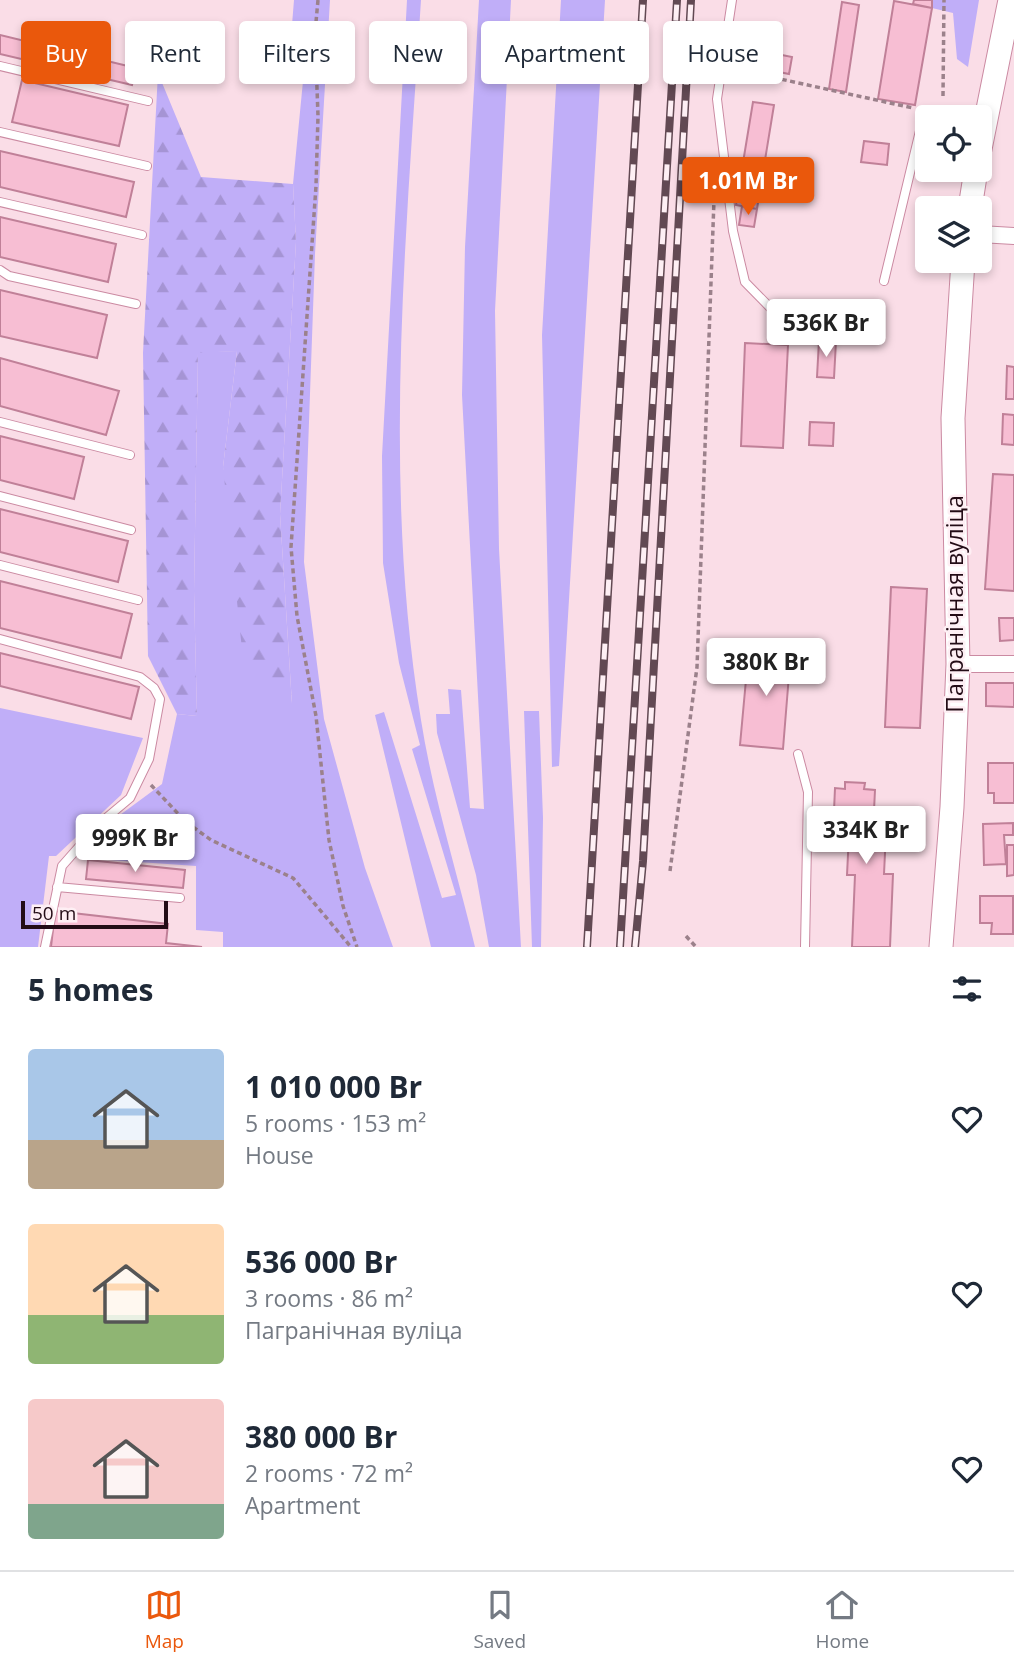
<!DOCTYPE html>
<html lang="en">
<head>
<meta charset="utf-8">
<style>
  body { margin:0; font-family:"Open Sans",sans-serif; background:#f2f2f3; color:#1f2937; height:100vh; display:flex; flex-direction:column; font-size:26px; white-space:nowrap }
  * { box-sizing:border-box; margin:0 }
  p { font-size:23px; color:#747a83 }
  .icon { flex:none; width:38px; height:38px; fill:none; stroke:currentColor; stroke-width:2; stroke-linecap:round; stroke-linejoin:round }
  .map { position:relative; height:947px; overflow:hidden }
  .details { display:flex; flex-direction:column; background:#fff; flex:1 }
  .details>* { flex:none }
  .guide { position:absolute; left:21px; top:21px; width:973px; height:63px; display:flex; gap:14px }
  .tools { position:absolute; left:915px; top:105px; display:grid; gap:14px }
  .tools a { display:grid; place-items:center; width:77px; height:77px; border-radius:7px; background:#fff; box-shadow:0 4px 10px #0003; font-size:35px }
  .scale { position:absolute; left:21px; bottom:18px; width:147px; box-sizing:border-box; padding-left:7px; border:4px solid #230c16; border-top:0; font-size:19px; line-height:24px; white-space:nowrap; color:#230c16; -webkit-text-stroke:5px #feeff4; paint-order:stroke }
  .price { position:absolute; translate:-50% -60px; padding:0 16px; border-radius:7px; background:#fff; color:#222; font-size:23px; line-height:46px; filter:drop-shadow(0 2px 4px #0008) }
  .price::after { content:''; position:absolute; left:50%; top:42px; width:21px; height:16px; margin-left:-10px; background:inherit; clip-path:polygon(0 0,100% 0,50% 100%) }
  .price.on { background:#ea580c; color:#fff }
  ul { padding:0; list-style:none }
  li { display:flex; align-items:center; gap:21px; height:175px; padding:0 28px }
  li span { display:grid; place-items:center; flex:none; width:196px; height:140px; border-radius:7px; color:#555 }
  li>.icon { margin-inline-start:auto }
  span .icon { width:84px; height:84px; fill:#fffc; stroke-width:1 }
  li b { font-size:30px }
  h2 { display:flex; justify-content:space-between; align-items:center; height:84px; padding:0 28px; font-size:30px }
  .pill { padding:0 24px; border-radius:7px; background:#fff; box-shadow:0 4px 10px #0003; font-size:24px; line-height:63px }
  .pill.on { background:#ea580c; color:#fff }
  .dock { display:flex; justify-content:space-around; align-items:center; height:98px; border-top:2px solid #e0e1e3; background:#fff; font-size:19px; color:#747a83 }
  .dock a { display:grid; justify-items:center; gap:4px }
  .dock .on { color:#ea580c }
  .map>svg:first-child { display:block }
  .green { fill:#c0aef8 }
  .forest { fill:url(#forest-firs) }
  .building { fill:#f7bed3; stroke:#c08098; stroke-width:2 }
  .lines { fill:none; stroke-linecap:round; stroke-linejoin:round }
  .lane-casing { stroke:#cb8aa2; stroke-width:10 }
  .street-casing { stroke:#cb8aa2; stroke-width:18 }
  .secondary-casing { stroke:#cb8aa2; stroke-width:25 }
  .path { stroke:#9b818b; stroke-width:3.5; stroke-dasharray:5 3.5; stroke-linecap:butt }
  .lane { stroke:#fff; stroke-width:8 }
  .street { stroke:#fff; stroke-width:16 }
  .secondary { stroke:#fff; stroke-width:23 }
  .rail-casing { stroke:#624953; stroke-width:8 }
  .rail { stroke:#feeff4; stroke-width:5; stroke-dasharray:16; stroke-linecap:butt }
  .labels { text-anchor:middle; stroke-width:5; stroke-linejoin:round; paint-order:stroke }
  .street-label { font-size:23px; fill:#230c16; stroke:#feeff4 }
</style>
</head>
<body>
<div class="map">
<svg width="1014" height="947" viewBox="0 0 1014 947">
  <defs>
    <pattern id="forest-firs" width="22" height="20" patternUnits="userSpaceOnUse" patternTransform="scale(1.75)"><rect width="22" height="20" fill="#c0aef8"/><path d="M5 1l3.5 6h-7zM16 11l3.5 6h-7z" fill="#a594d4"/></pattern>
  </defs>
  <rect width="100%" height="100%" fill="#fadde7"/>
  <path class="green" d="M294 0H330L315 254 304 562 324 719 365 868 393 947H223V932L196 930V866L81 858 105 826 162 784 177 714 197 716 194 591 198 352 237 351 223 467 292 704 280 514 296 242 293 184 303 81 289 62Z
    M407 0H421C406 239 382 482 421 720 433 796 457 872 475 947H431L375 715 384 712 442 898 456 895 412 749 420 745 399 663 383 563 382 456Z
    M479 0H511L495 311 499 549 521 947H489L476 875 437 733 436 714H450L448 689 461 690 470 808 484 809 462 395 465 247Z
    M561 0H605L559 766 552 767 542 335Z
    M932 0H979L968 67 957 59 953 13 932 8Z
    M0 708 143 738 121 795 56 856H49L38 947H0Z
    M524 711H539L543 818 541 947H532Z"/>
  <path class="forest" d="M158 73 201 177 293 184 296 242 280 514 292 705 276 697 243 659 223 467 237 351 198 353 194 591 197 716 177 714 148 656 143 353Z"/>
  <path class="building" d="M914 0H932V8L913 4Z
    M894 1 932 8 915 105 878 99Z
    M842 2 859 5 846 92 829 89Z
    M0 35 136 68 132 85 0 54Z
    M749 41 773 46 769 70 745 66Z
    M772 53 792 57 789 74 769 70Z
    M22 80 128 105 119 146 12 122Z
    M753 102 774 105 757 209 736 205Z
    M864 141 889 144 887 165 861 162Z
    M0 151 134 182 126 217 0 187Z
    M742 206 757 209 754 227 739 225Z
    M0 217 116 244 108 282 0 257Z
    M0 290 107 315 97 358 0 336Z
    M816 300 856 304 854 324 815 320Z
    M819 340 836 341 834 378 817 377Z
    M745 343 788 345 783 448 741 446Z
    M0 358 119 391 106 435 0 406Z
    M1007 366 1014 367V399H1006Z
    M1003 414 1014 415V445L1002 444Z
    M810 422 834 423 833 446 809 445Z
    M0 436 84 457 74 499 0 480Z
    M993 474 1014 475V591L985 589Z
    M0 509 128 541 118 582 0 552Z
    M0 581 132 614 121 658 0 628Z
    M891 587 927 589 920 728 885 727Z
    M999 618H1014V640L1000 641Z
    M749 647 791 650 783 749 740 745Z
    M0 653 139 687 131 719 0 686Z
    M986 683H1014V707L986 706Z
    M988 763H1014V803H994V793H988Z
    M845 782 865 783 864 789 875 790 873 831 886 832 884 874H893L890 947H852L855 875H847L849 834 838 833 840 812 834 811 835 788 845 789Z
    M1013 823V835H1004L1006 864 984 865 983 824Z
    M1007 845H1014V875L1007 876Z
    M88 860 185 870 183 888 86 879Z
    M980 896H1013V934H991L992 923H980Z
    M55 911 168 924 166 943 202 947H51Z"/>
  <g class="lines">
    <g class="lane-casing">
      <path id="lane" d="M732 0 717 99 733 231 745 282 799 337
        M0 66 148 101
        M0 132 147 166
        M0 202 142 235
        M0 270 9 276 136 304
        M884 281 925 110H985
        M0 422 130 455
        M0 496 131 530
        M0 565 138 600
        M0 639 140 677 154 688 160 699 149 759 130 798 99 824 62 866 45 947
        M798 754 808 792 805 947
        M57 887 180 898"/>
    </g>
    <g class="street-casing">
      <path id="street" d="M980 234 1014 236
        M958 664H1014"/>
    </g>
    <g class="secondary-casing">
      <path id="secondary" d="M980 149 1010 0
        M970 208 976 170
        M941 947 952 807 958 664 953 418 963 261"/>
    </g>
    <path class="path" d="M318 0 315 33 318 116 316 186 291 547 297 616 316 716 329 840 343 906 357 947
      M735 76 739 70 913 108
      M943 96 944 0
      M151 785 186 822 211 840 293 878 351 947
      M670 871 697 667 714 200
      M686 936 696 947"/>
    <use href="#lane" class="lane"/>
    <use href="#street" class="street"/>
    <use href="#secondary" class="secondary"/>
    <g class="rail-casing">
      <path id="rail" d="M587 947 643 0
        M620 947 677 0
        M635 947 643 861 691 0"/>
    </g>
    <use href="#rail" class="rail"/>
  </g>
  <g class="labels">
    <g class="street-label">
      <text transform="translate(955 604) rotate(-90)" y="8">Пагранічная вуліца</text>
    </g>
  </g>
</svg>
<div class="tools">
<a><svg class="icon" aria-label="locate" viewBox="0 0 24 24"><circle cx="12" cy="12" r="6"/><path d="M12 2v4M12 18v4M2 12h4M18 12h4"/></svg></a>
<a><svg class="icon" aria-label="layers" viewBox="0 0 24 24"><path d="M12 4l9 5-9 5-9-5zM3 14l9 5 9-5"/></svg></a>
</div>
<div class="scale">50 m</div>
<b class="price on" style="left:748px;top:217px">1.01M Br</b>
<b class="price" style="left:826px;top:359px">536K Br</b>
<b class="price" style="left:766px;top:698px">380K Br</b>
<b class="price" style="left:866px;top:866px">334K Br</b>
<b class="price" style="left:135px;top:874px">999K Br</b>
<div class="guide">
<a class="pill on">Buy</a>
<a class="pill">Rent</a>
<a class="pill">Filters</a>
<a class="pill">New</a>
<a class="pill">Apartment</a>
<a class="pill">House</a>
</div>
</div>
<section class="details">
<h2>5 homes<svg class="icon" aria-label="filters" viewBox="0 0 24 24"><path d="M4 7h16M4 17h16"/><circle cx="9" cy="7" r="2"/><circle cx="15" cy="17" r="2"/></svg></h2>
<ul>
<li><span style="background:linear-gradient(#a9c7e8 65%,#b9a48a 0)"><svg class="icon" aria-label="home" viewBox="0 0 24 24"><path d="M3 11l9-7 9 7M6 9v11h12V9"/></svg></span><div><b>1 010 000 Br</b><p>5 rooms · 153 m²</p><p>House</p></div><svg class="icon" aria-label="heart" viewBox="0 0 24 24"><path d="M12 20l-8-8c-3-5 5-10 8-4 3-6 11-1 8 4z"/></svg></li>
<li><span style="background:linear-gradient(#ffd9b3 65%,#8fb573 0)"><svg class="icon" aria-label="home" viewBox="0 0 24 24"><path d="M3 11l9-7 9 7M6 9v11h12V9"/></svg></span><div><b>536 000 Br</b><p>3 rooms · 86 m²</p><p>Пагранічная вуліца</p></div><svg class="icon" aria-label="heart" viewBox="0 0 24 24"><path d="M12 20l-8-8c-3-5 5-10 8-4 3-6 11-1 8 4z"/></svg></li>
<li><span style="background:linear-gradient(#f6c9c9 75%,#7fa58c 0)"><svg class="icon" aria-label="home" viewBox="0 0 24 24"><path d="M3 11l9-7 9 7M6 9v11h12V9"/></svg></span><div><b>380 000 Br</b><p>2 rooms · 72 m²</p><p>Apartment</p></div><svg class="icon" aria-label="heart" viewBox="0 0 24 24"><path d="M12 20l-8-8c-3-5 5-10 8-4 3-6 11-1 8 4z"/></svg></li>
</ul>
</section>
<nav class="dock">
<a class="on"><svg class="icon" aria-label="map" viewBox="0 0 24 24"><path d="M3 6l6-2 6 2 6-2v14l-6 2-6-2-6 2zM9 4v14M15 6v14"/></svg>Map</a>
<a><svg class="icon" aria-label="saved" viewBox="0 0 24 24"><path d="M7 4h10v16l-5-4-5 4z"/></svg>Saved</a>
<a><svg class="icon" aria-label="home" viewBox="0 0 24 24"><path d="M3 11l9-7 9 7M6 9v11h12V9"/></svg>Home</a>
</nav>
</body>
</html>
